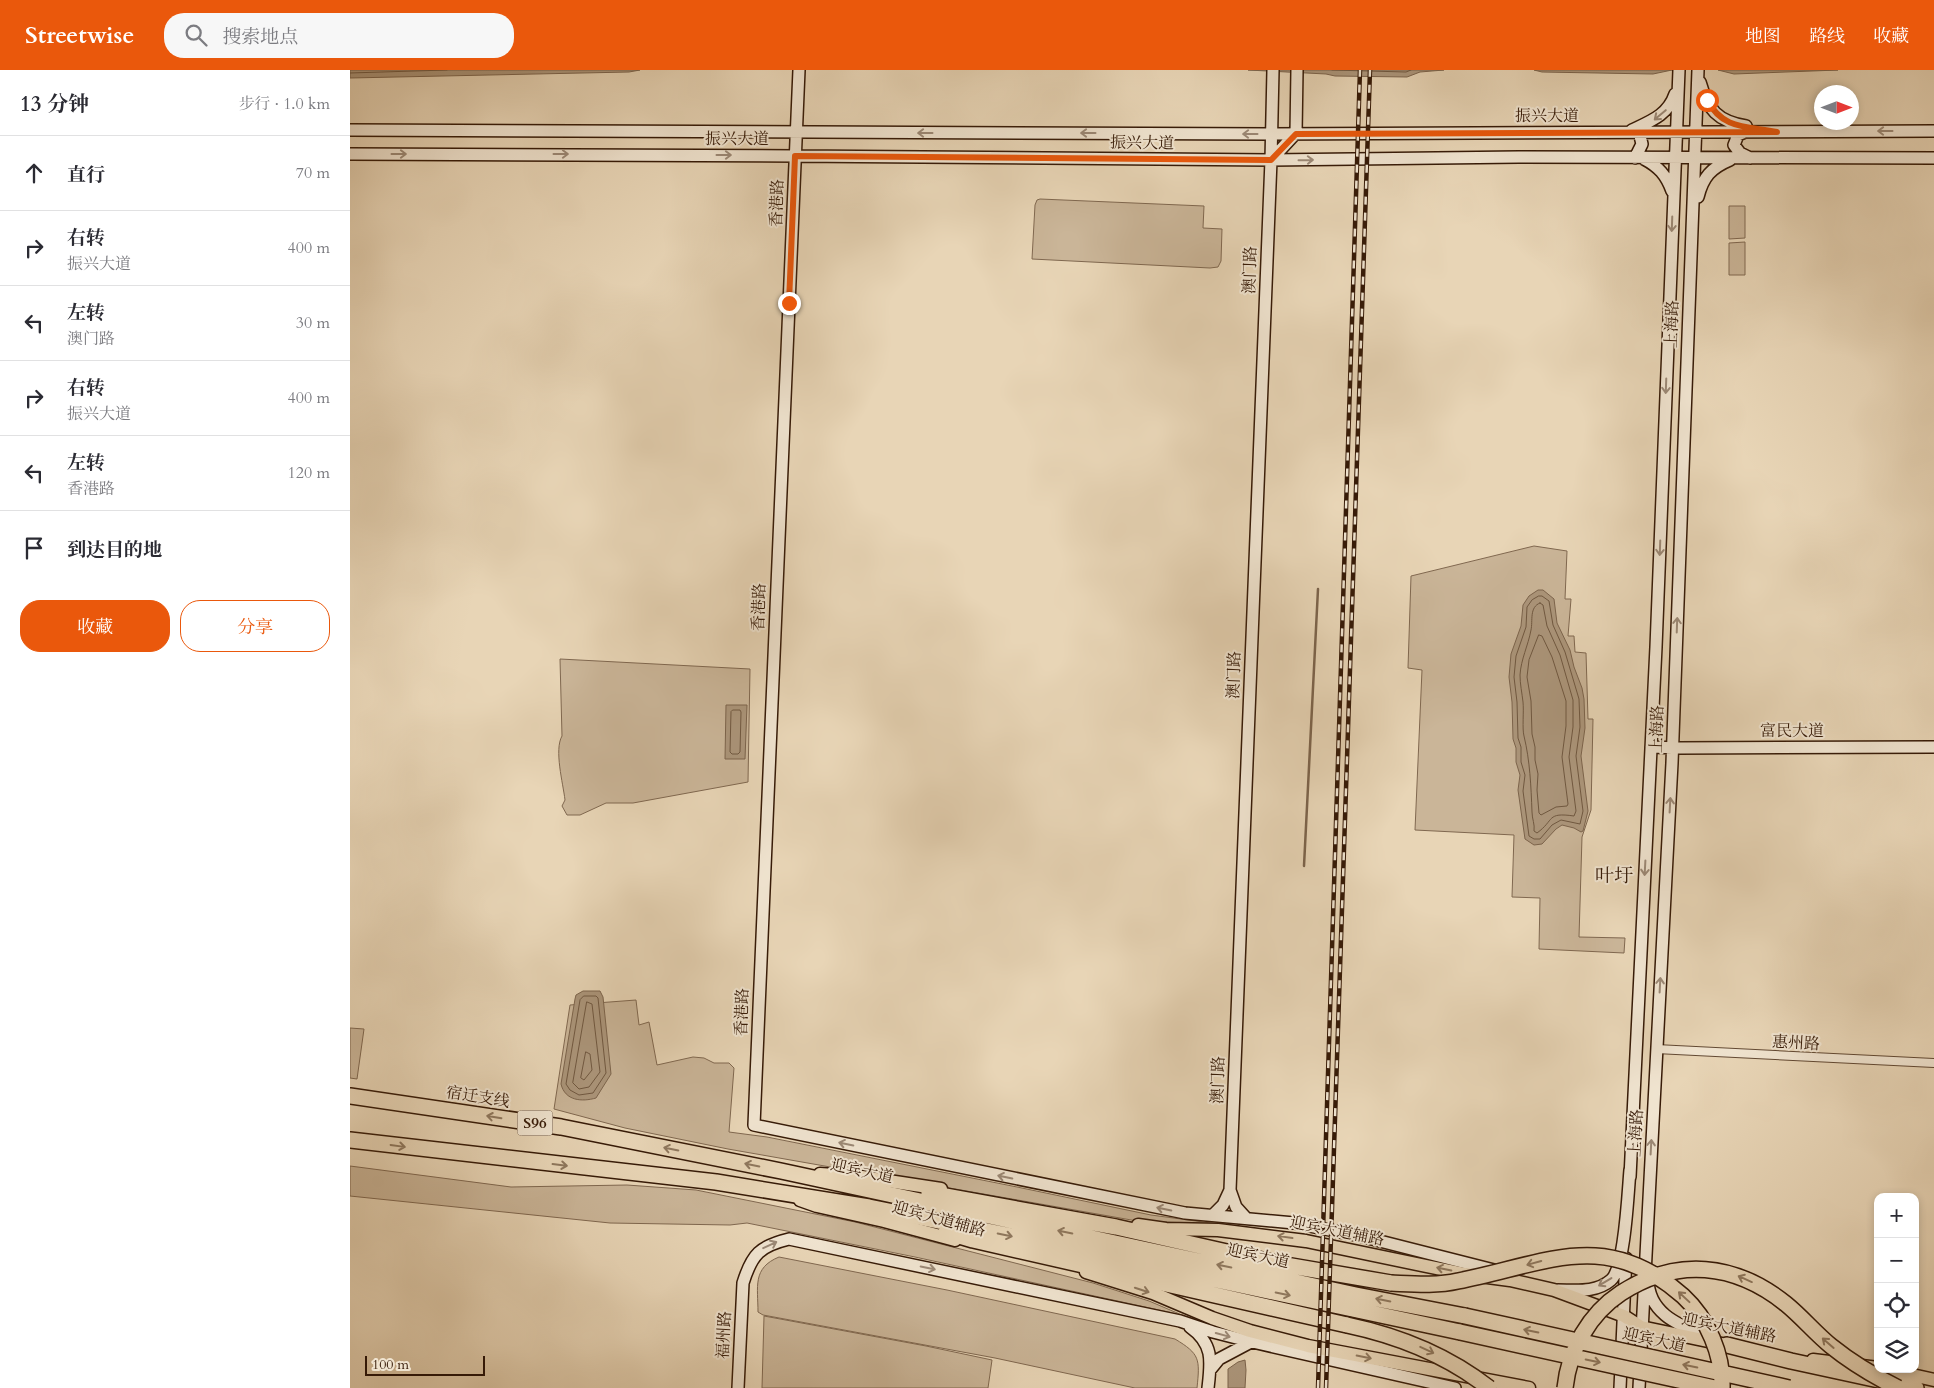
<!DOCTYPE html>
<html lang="zh">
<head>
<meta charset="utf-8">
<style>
  :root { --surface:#fff; --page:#f7f7f7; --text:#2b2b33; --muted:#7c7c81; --line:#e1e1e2; --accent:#ea580c }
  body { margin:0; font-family:Cardo,"Noto Serif SC",serif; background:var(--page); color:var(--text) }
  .controls { position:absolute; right:15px; bottom:15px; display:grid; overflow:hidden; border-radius:10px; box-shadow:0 2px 8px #0003 }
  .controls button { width:45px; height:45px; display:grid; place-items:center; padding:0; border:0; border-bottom:1px solid var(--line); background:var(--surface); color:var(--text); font:25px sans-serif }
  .compass { position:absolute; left:1464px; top:15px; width:45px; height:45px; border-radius:50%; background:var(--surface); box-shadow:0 2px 8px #0003; rotate:90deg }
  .scale { position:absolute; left:15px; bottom:12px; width:120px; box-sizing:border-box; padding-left:5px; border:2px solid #361a07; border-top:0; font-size:14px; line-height:18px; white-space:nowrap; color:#361a07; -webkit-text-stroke:4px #f0e4d0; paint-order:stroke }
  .stop { position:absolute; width:15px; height:15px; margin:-11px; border:4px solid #ea580c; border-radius:50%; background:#fff }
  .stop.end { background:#ea580c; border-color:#fff; box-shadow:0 1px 5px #0008 }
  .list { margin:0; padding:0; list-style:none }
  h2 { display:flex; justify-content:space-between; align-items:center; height:65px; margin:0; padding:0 20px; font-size:21px }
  h2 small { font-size:16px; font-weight:400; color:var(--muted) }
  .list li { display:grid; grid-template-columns:32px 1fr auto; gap:15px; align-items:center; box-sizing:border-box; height:75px; padding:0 20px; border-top:1px solid var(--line) }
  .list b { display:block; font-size:19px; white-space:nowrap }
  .list p { margin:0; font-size:16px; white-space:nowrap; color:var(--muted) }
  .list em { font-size:16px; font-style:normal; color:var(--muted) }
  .actions { display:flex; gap:10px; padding:15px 20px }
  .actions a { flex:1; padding:11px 0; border:1px solid var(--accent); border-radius:20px; text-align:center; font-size:18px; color:var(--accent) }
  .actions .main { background:var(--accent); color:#fff }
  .icon { flex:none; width:28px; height:28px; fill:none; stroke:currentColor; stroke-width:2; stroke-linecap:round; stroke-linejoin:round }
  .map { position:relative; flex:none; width:1584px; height:1318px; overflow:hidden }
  header { display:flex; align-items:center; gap:30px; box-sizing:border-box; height:70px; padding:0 25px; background:var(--accent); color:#fff }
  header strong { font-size:24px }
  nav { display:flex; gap:28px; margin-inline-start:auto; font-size:18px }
  .search { width:350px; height:45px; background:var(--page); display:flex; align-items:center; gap:12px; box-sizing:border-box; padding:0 18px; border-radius:20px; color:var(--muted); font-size:19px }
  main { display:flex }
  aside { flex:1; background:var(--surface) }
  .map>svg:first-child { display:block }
  .green { fill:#cab598; stroke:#806850 }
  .water { fill:#ab957a; stroke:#7c644c }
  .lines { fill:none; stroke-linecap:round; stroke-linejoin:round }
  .shore { stroke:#705840; stroke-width:1 }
  .stream { stroke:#7c644c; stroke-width:2.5 }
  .street-casing { stroke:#624933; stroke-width:10 }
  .secondary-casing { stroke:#361a07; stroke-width:14 }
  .primary-casing { stroke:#361a07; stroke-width:15 }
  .highway-casing { stroke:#361a07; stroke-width:18 }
  .street { stroke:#f0e4d0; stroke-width:8 }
  .secondary { stroke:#f0e4d0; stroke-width:11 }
  .primary { stroke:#e8d5b6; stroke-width:12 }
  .highway { stroke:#e8d5b6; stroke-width:15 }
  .rail-casing { stroke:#361a07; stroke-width:4.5 }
  .rail { stroke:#f0e4d0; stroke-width:2.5; stroke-dasharray:8; stroke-linecap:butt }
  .highway-bridge-casing { stroke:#361a07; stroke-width:18; stroke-linecap:butt }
  .highway-bridge { stroke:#e8d5b6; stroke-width:15 }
  .oneway { stroke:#9c8976 }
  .oneway2 { stroke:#8f785e }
  .route { stroke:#ea580c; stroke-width:6 }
  .labels { text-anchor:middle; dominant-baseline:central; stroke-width:4; stroke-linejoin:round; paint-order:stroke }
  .shield { fill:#f0e4d0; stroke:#6e5743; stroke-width:1 }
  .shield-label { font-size:15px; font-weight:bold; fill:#361a07 }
  .street-label { font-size:16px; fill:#361a07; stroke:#f0e4d0 }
  .quarter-label { font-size:19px; fill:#361a07; stroke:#f0e4d0 }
</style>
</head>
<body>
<header>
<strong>Streetwise</strong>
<div class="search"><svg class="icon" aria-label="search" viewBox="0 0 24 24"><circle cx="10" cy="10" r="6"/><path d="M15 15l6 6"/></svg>搜索地点</div>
<nav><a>地图</a><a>路线</a><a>收藏</a></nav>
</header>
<main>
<aside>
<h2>13 分钟<small>步行 · 1.0 km</small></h2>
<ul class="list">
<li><svg class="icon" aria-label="ahead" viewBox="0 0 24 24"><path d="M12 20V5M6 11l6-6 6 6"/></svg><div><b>直行</b></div><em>70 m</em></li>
<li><svg class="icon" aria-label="right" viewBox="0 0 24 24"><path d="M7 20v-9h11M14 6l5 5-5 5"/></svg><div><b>右转</b><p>振兴大道</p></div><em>400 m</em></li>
<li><svg class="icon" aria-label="left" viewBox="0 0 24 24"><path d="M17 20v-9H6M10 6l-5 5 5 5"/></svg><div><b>左转</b><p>澳门路</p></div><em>30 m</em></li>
<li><svg class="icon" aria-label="right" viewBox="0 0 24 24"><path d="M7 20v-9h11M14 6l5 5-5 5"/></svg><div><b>右转</b><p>振兴大道</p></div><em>400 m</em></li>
<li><svg class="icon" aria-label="left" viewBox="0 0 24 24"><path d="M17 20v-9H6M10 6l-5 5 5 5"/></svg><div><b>左转</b><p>香港路</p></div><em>120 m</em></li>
<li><svg class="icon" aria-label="arrive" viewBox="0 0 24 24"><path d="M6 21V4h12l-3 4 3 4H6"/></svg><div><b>到达目的地</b></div></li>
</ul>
<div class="actions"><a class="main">收藏</a><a>分享</a></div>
</aside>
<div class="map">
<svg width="1584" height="1318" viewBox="0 0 1584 1318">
  <rect width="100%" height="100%" fill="#e8d5b6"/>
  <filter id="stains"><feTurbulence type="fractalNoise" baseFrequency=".004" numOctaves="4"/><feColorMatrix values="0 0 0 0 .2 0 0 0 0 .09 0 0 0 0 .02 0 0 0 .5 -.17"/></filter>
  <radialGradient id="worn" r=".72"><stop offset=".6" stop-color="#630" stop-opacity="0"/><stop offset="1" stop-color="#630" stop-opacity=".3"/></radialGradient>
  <!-- green -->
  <path class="green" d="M 690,129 L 854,136 L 853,158 L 872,159 L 871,191 L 868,197 L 860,198 L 682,189 L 685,135 L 687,130 Z
    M 1379,136 L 1395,136 L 1395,168 L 1379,169 Z
    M 1395,172 L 1395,205 L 1379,205 L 1379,173 Z
    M 1184,476 L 1217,481 L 1215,529 L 1221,529 L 1218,566 L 1224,566 L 1225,582 L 1236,583 L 1238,649 L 1243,649 L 1241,740 L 1232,767 L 1229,867 L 1275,868 L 1274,883 L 1189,879 L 1190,828 L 1162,827 L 1164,765 L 1065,760 L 1072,600 L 1058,598 L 1061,506 Z
    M 210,589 L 400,599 L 398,712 L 283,733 L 256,733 L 230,745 L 217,745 L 212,736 L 215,730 C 213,713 204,680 212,666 Z
    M 286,930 L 289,955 L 299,952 L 307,995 L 343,987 L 354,988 L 364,993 L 379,993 L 384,998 L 379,1062 L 417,1067 L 667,1117 L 801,1145 L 868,1154 L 787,1151 L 378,1079 L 275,1058 L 204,1039 L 220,935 Z
    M 0,958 L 14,959 L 7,1009 L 0,1008 Z
    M 0,1096 L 161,1117 L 277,1115 L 346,1120 L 505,1152 L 743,1213 L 799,1231 L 832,1245 L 565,1187 L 397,1153 L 380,1155 L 260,1153 L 0,1126 Z
    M 429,1187 L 597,1220 L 825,1269 C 850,1284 850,1289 847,1318 L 785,1318 L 645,1288 L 413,1245 L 408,1242 C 408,1217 402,1198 429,1187 Z
    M 414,1246 L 576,1276 L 642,1290 L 638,1318 L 412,1318 Z"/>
  <!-- water -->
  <path class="water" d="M 0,0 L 290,0 L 279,2 L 0,8 Z
    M 898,0 L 1094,0 L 1070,2 L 1057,7 L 985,6 L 976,4 Z
    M 1184,0 L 1322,0 L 1303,4 L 1192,2 Z
    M 1368,0 L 1488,0 L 1384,4 Z
    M 1188,520 L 1193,520 L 1204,529 L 1207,553 L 1220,580 L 1224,597 L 1232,618 L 1234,629 L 1235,658 L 1231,686 L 1238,741 L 1233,761 L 1231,762 L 1224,758 L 1212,755 L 1206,759 L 1192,774 L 1184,775 L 1175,769 L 1168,720 L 1170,705 L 1166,692 L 1166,678 L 1163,669 L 1162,632 L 1159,607 L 1161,584 L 1171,556 L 1173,535 L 1179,526 Z
    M 376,635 L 397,635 L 395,689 L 375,689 Z
    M 233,921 L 250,921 L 253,927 L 261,1004 L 246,1028 C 232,1032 215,1031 211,1014 L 225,929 L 226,925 Z
    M 895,1290 L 896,1300 L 895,1318 L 878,1318 L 878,1299 L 888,1292 Z"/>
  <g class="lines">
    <!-- shore -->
    <path class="shore" d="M 982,0 L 1056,2 L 1061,0
      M 0,3 L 97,0
      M 1189,526 L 1192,526 L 1199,531 L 1203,555 L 1215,582 L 1229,629 L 1230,657 L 1226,686 L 1233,741 L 1230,754 L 1211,750 L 1202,755 L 1190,769 L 1184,769 L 1179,766 L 1173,721 L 1175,705 L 1171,692 L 1171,677 L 1168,668 L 1167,632 L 1164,607 L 1166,586 L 1176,557 L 1177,537 L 1182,530 Z
      M 1190,533 L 1193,535 L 1197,556 L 1210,585 L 1223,630 L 1223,657 L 1219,687 L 1226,741 L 1224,746 C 1196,742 1205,750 1187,763 L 1184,761 C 1185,754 1182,749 1182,742 C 1181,716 1180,691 1174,666 C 1172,659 1174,641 1173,632 C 1172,623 1170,614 1170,605 C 1171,589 1178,576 1181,560 C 1183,551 1179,537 1190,533 Z
      M 1189,565 L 1192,566 L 1202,587 L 1216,631 L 1216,656 L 1212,687 L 1218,734 L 1217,736 L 1206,737 L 1191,745 L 1189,743 L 1187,720 L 1188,704 L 1185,690 L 1185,677 L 1182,664 L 1181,631 L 1177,607 L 1179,590 Z
      M 383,640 L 390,640 L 391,642 L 390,682 L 388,684 L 382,684 L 380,682 L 381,642 Z
      M 234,926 L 246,926 L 248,928 L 256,1003 L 243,1023 L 229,1025 L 220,1020 L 216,1014 L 230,930 Z
      M 237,932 L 242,934 L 250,1002 L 239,1017 L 229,1019 L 223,1013 Z
      M 236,982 L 240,984 L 242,1000 L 234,1010 L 231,1008 Z"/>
    <!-- stream -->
    <path class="stream" d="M 954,796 L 968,519"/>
    <defs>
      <path id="street" d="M 1306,979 L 1584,993"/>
      <path id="secondary" d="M 449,0 L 404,1055 L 835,1143 L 944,1153 L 1010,1166 L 1148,1201
        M 1350,12 C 1358,40 1367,51 1396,56
        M 0,60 L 921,64 L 1584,61
        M 1282,60 C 1301,51 1318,45 1325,24
        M 1395,62 L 1388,65 L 1384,75 L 1390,83 L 1400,88
        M 0,84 L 445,86 L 921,90 L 1169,87 L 1584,88
        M 1285,88 L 1292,74 L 1289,62
        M 1294,89 C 1309,97 1316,105 1322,121
        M 921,90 L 946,63 L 947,0
        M 1348,127 C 1353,107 1361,98 1380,90
        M 1301,677 L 1329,678 L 1584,677
        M 1280,1107 L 1306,577 L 1329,0
        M 863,1145 L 873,1135 L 880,1120
        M 896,1148 L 886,1137 L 880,1120 L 921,90 L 923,0
        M 1298,1209 C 1298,1245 1332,1256 1359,1268
        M 1208,1220 C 1226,1220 1246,1223 1261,1210 C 1275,1198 1278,1122 1280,1100
        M 840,1257 C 864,1274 861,1292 858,1318
        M 860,1300 L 869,1289 L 901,1272
        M 388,1318 L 393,1213 C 402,1184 410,1176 439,1169 L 830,1251 L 863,1262 L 898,1271 L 1105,1318
        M 1270,1318 L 1276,1188
        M 1289,1318 L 1322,693 L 1348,0"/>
      <path id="primary" d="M 470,1104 L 512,1107 L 591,1119
        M 450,1130 L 467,1136 L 534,1151 L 605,1170
        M 788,1155 L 816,1159 L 868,1160 L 956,1171 L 1115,1204 L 1160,1210 L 1204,1220 L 1274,1246 L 1291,1257 L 1372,1274
        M 736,1202 L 803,1223 L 862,1248 L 900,1261 L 958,1276 L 1179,1318
        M 1463,1290 L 1528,1298
        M 1535,1299 L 1584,1310"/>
      <path id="highway" d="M 0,1026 L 211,1057 L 431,1101 L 1006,1225 L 1115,1246
        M 0,1070 L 366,1112 L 519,1137 L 657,1165 L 1110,1262
        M 579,1123 L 766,1157 L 930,1194 L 1041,1213
        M 596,1162 L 623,1170 L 997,1255
        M 1377,1275 L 1441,1291 L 1566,1318"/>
    </defs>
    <!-- street casing -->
    <use href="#street" class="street-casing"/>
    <!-- secondary casing -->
    <use href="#secondary" class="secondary-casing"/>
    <!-- primary casing -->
    <use href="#primary" class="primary-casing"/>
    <!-- highway casing -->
    <use href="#highway" class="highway-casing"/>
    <!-- street -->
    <use href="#street" class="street"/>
    <!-- secondary -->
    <use href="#secondary" class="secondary"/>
    <!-- primary -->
    <use href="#primary" class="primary"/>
    <!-- highway -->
    <use href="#highway" class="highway"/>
    <defs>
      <path id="rail" d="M 968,1318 L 1010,0
        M 976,1318 L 1020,0"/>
    </defs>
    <!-- rail casing -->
    <use href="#rail" class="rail-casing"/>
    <!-- rail -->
    <use href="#rail" class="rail"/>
    <defs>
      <path id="highway-bridge" d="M 1041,1213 C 1064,1214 1086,1216 1108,1211 C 1196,1194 1255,1157 1333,1226 C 1358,1249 1373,1285 1372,1318
        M 1115,1246 L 1439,1318
        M 997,1255 C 1049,1266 1097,1285 1139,1318
        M 1110,1262 L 1365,1318
        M 1215,1318 C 1219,1280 1239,1244 1271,1223 C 1327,1187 1385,1193 1436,1234 C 1452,1247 1465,1263 1481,1276 C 1502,1293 1524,1306 1548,1318"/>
    </defs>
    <!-- highway-bridge casing -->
    <use href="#highway-bridge" class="highway-bridge-casing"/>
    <!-- highway-bridge -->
    <use href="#highway-bridge" class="highway-bridge"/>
  </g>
  <!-- one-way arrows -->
  <defs><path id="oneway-shaft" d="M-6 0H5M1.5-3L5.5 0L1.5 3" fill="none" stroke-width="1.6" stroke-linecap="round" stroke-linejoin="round" transform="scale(1.25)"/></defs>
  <g class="oneway">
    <use href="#oneway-shaft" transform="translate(1310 45) rotate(140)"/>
    <use href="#oneway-shaft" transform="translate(1535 61) rotate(180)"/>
    <use href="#oneway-shaft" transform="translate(575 63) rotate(-180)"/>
    <use href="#oneway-shaft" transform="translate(738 63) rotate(-180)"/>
    <use href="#oneway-shaft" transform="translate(900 64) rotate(-180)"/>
    <use href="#oneway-shaft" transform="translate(49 84)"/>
    <use href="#oneway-shaft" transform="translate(211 84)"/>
    <use href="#oneway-shaft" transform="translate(374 85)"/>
    <use href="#oneway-shaft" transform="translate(956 90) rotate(-1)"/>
    <use href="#oneway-shaft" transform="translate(1322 154) rotate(92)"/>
    <use href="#oneway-shaft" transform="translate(1316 316) rotate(92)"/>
    <use href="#oneway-shaft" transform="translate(1310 478) rotate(92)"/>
    <use href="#oneway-shaft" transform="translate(1327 555) rotate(-88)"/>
    <use href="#oneway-shaft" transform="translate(1320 735) rotate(-87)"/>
    <use href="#oneway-shaft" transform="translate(1295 798) rotate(93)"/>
    <use href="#oneway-shaft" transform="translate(1310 915) rotate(-87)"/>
    <use href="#oneway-shaft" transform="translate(496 1074) rotate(-168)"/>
    <use href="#oneway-shaft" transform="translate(1301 1077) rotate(-87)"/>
    <use href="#oneway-shaft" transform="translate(655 1107) rotate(-168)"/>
    <use href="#oneway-shaft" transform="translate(814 1139) rotate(-168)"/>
    <use href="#oneway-shaft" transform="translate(420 1175) rotate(-25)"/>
    <use href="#oneway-shaft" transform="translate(578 1198) rotate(12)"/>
    <use href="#oneway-shaft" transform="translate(1255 1212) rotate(149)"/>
    <use href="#oneway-shaft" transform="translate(873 1265) rotate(15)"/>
  </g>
  <g class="oneway2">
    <use href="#oneway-shaft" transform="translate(144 1047) rotate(-171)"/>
    <use href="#oneway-shaft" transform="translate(48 1076) rotate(8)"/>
    <use href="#oneway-shaft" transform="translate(321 1079) rotate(-169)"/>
    <use href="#oneway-shaft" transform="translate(210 1095) rotate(7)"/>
    <use href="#oneway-shaft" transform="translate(402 1095) rotate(-168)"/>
    <use href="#oneway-shaft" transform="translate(715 1162) rotate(-168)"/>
    <use href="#oneway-shaft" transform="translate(655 1165) rotate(12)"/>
    <use href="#oneway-shaft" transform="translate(935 1167) rotate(-172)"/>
    <use href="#oneway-shaft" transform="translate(1184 1193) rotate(165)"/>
    <use href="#oneway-shaft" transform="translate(874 1196) rotate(-168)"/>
    <use href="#oneway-shaft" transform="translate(1094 1199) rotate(-168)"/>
    <use href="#oneway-shaft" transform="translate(1395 1209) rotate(-156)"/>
    <use href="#oneway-shaft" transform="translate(792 1220) rotate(18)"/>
    <use href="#oneway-shaft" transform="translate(933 1224) rotate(12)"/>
    <use href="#oneway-shaft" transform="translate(1334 1227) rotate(-137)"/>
    <use href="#oneway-shaft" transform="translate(1033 1230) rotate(-169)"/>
    <use href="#oneway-shaft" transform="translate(1181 1261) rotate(-168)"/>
    <use href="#oneway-shaft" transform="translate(1478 1273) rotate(-139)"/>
    <use href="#oneway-shaft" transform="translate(1077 1280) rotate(25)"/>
    <use href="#oneway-shaft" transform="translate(1014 1287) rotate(11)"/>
    <use href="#oneway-shaft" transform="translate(1243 1291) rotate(12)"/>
    <use href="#oneway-shaft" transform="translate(1340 1296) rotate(-168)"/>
  </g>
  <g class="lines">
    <!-- route -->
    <path class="route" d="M 439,233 L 445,86 L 921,90 L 946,64 L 1427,62 C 1397,56 1373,60 1357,30"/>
  </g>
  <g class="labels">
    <!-- shield labels -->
    <rect class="shield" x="167.5" y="1040.5" width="35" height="25" rx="4"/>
    <g class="shield-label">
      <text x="185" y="1053">S96</text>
    </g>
    <!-- street labels -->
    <g class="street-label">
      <text x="1197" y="46">振兴大道</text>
      <text x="387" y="69">振兴大道</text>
      <text transform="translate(792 73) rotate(1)">振兴大道</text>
      <text transform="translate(427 133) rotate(-88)">香港路</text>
      <text transform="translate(900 200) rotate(-88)">澳门路</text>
      <text transform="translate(1322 254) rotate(-88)">上海路</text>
      <text transform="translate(409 537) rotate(-88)">香港路</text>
      <text transform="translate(884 605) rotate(-88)">澳门路</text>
      <text transform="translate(1307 659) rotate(-88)">上海路</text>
      <text x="1442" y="661">富民大道</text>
      <text transform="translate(392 942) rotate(-88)">香港路</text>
      <text transform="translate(1446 973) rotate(3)">惠州路</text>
      <text transform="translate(868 1010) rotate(-88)">澳门路</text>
      <text transform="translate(128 1027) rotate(9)">宿迁支线</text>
      <text transform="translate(1286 1063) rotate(-87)">上海路</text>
      <text transform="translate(512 1101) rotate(12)">迎宾大道</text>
      <text transform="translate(589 1149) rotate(15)">迎宾大道辅路</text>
      <text transform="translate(987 1161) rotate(11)">迎宾大道辅路</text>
      <text transform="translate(908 1186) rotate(12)">迎宾大道</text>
      <text transform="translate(1379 1258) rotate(11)">迎宾大道辅路</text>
      <text transform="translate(374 1265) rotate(-87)">福州路</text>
      <text transform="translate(1304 1270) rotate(12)">迎宾大道</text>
    </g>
    <!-- quarter labels -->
    <g class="quarter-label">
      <text x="1264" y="806">叶圩</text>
    </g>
  </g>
  <rect width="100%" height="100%" filter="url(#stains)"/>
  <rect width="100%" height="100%" fill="url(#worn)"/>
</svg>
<div class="controls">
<button>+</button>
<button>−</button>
<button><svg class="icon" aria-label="locate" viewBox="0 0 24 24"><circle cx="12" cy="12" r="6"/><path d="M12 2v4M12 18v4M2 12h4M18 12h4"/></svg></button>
<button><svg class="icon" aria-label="layers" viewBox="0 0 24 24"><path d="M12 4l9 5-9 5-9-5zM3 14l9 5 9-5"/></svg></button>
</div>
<svg class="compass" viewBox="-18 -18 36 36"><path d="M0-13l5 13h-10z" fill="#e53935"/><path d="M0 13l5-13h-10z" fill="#7c7c81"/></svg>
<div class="scale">100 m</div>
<div class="stop" style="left:1357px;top:30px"></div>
<div class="stop end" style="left:439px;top:233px"></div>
</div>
</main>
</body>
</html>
